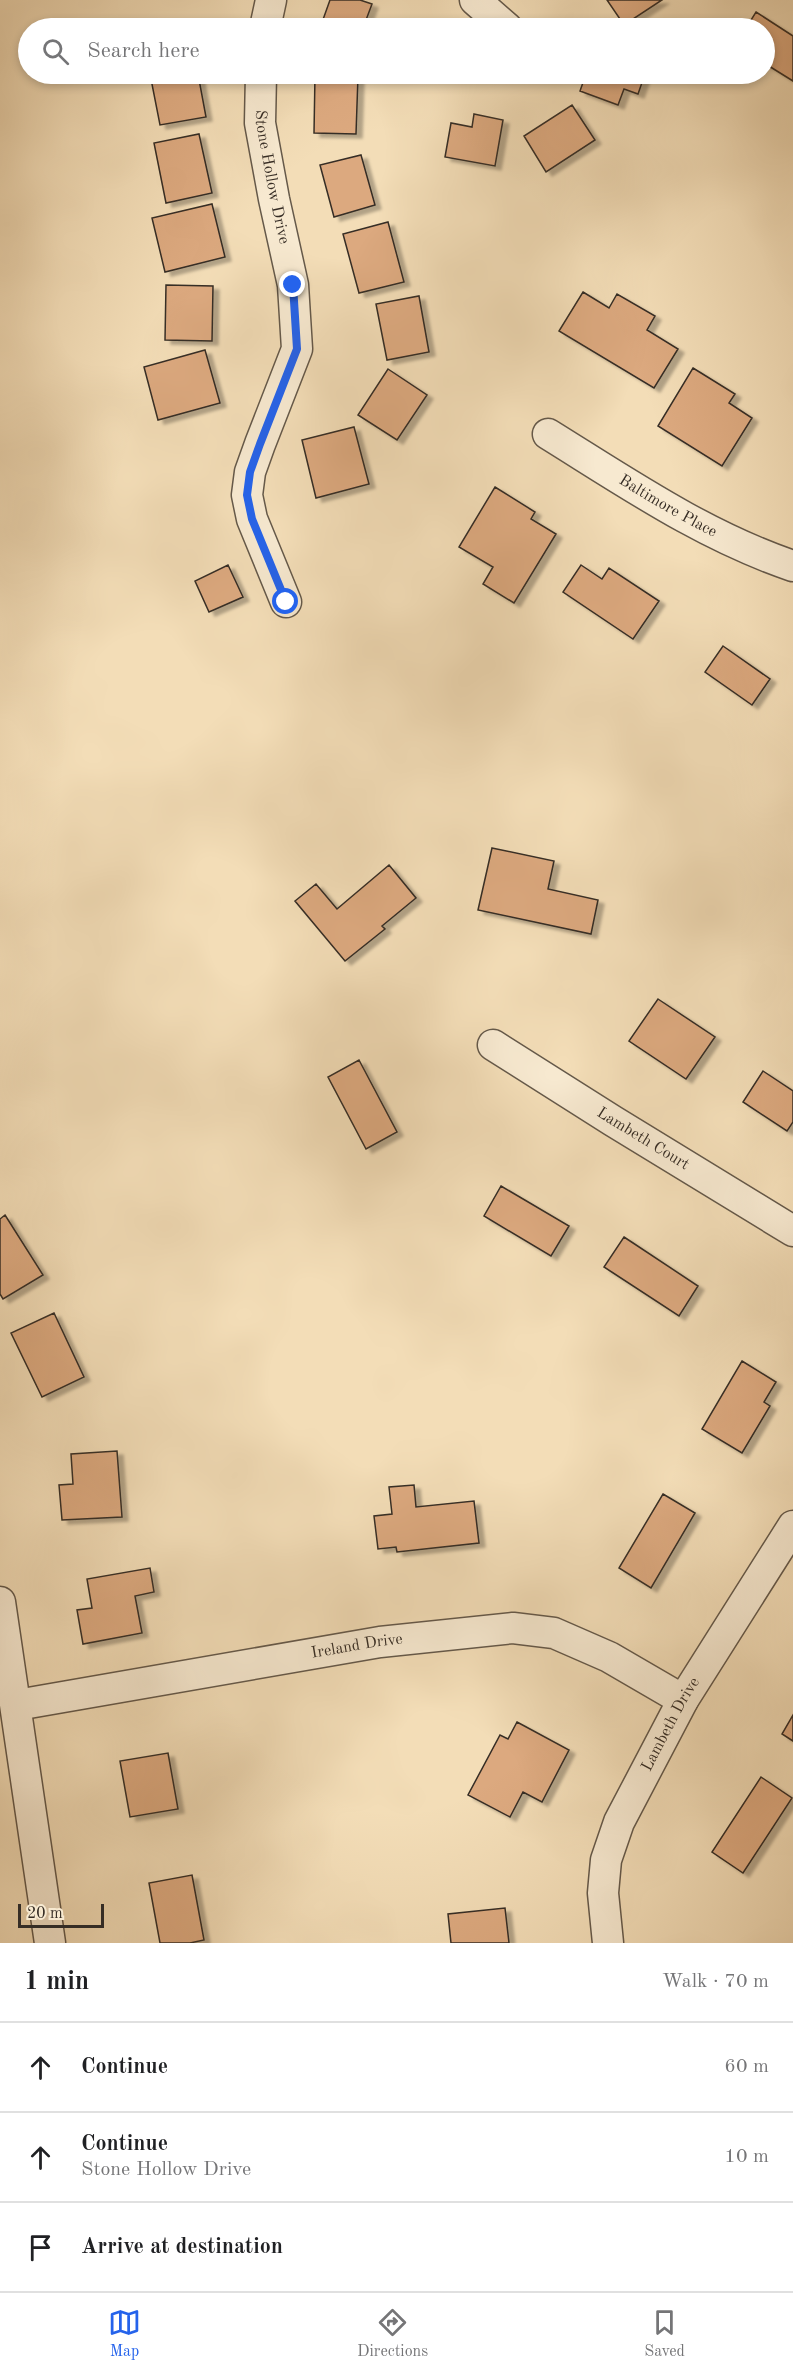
<!DOCTYPE html>
<html lang="en">
<head>
<meta charset="utf-8">
<style>
  :root { --surface:#fff; --page:#f6f6f6; --text:#202124; --muted:#757577; --line:#e0e0e0; --accent:#2563eb }
  body { margin:0; font-family:"Old Standard TT",serif; background:var(--page); color:var(--text) }
  .scale { position:absolute; left:18px; bottom:15px; width:86px; box-sizing:border-box; padding-left:6px; border:3px solid #362d25; border-top:0; font-size:16px; line-height:21px; white-space:nowrap; color:#362d25; -webkit-text-stroke:4px #f7e9d0; paint-order:stroke }
  .stop { position:absolute; width:18px; height:18px; margin:-14px; border:4px solid #2563eb; border-radius:50%; background:#fff }
  .stop.end { background:#2563eb; border-color:#fff; box-shadow:0 2px 6px #0008 }
  .list { margin:0; padding:0; list-style:none }
  h2 { display:flex; justify-content:space-between; align-items:center; height:78px; margin:0; padding:0 24px; font-size:26px }
  h2 small { font-size:20px; font-weight:400; color:var(--muted) }
  .list li { display:grid; grid-template-columns:39px 1fr auto; gap:18px; align-items:center; box-sizing:border-box; height:90px; padding:0 24px; border-top:2px solid var(--line) }
  .list b { display:block; font-size:22px; white-space:nowrap }
  .list p { margin:0; font-size:20px; white-space:nowrap; color:var(--muted) }
  .list em { font-size:20px; font-style:normal; color:var(--muted) }
  .icon { flex:none; width:33px; height:33px; fill:none; stroke:currentColor; stroke-width:2; stroke-linecap:round; stroke-linejoin:round }
  .map { position:relative; flex:none; width:793px; height:1943px; overflow:hidden }
  .search { position:absolute; background:var(--surface); box-shadow:0 3px 9px #0003; left:18px; right:18px; top:18px; height:66px; display:flex; align-items:center; gap:15px; box-sizing:border-box; padding:0 21px; border-radius:33px; color:var(--muted); font-size:22px }
  .sheet { height:348px; background:var(--surface) }
  nav { display:flex; justify-content:space-around; align-items:center; box-sizing:border-box; height:84px; border-top:2px solid var(--line); background:var(--surface); font-size:16px; color:var(--muted) }
  nav a { display:grid; justify-items:center; gap:3px }
  nav .on { color:var(--accent) }
  .map>svg:first-child { display:block }
  .building { fill:#dca97f; stroke:#362d25; stroke-width:1.5; filter:url(#shadow) }
  .lines { fill:none; stroke-linecap:round; stroke-linejoin:round }
  .minor-casing { stroke:#65594a; stroke-width:33 }
  .minor { stroke:#f7e9d0; stroke-width:30 }
  .route { stroke:#2563eb; stroke-width:8 }
  .labels { text-anchor:middle; dominant-baseline:central; stroke-width:6; stroke-linejoin:round; paint-order:stroke }
  .street-label { font-size:16px; fill:#362d25; stroke:#f7e9d0 }
</style>
</head>
<body>
<div class="map">
<svg width="793" height="1943" viewBox="0 0 793 1943">
  <defs>
    <filter id="shadow"><feDropShadow dx="6" dy="4" stdDeviation="1.5" flood-color="#0004"/></filter>
  </defs>
  <rect width="100%" height="100%" fill="#f3ddb7"/>
  <filter id="stains"><feTurbulence type="fractalNoise" baseFrequency=".00333" numOctaves="4"/><feColorMatrix values="0 0 0 0 .2 0 0 0 0 .09 0 0 0 0 .02 0 0 0 .5 -.17"/></filter>
  <radialGradient id="worn" r=".72"><stop offset=".6" stop-color="#630" stop-opacity="0"/><stop offset="1" stop-color="#630" stop-opacity=".3"/></radialGradient>
  <!-- building -->
  <path class="building" d="M 330,0 L 360,0 L 372,4 L 363,28 L 320,28 Z
    M 607,0 L 662,0 L 624,25 Z
    M 756,12 L 793,36 L 793,81 L 764,63 L 764,28 L 746,28 Z
    M 150,74 L 198,74 L 206,117 L 160,125 Z
    M 586,74 L 645,74 L 638,94 L 624,89 L 618,105 L 580,91 Z
    M 315,75 L 358,76 L 356,134 L 314,133 Z
    M 572,105 L 595,140 L 546,172 L 524,136 Z
    M 474,114 L 503,120 L 495,166 L 445,157 L 451,123 L 472,127 Z
    M 199,134 L 212,193 L 166,203 L 154,143 Z
    M 361,155 L 375,205 L 334,217 L 320,165 Z
    M 212,204 L 225,257 L 165,272 L 152,218 Z
    M 388,222 L 404,282 L 359,293 L 343,234 Z
    M 166,285 L 213,286 L 212,341 L 165,340 Z
    M 583,292 L 609,308 L 617,294 L 655,316 L 647,330 L 678,349 L 654,388 L 559,331 Z
    M 419,296 L 429,352 L 387,360 L 376,304 Z
    M 205,350 L 220,403 L 158,420 L 144,367 Z
    M 693,368 L 735,394 L 729,403 L 752,418 L 722,466 L 658,426 Z
    M 388,369 L 427,395 L 397,440 L 358,415 Z
    M 354,427 L 369,484 L 316,498 L 302,440 Z
    M 495,487 L 535,512 L 531,519 L 556,534 L 514,603 L 483,584 L 493,567 L 459,547 Z
    M 228,565 L 243,597 L 209,612 L 195,581 Z
    M 581,565 L 602,579 L 609,568 L 659,601 L 633,639 L 563,592 Z
    M 723,646 L 770,679 L 752,705 L 705,672 Z
    M 492,848 L 554,861 L 548,889 L 598,900 L 591,934 L 478,910 Z
    M 389,865 L 416,898 L 382,926 L 385,929 L 345,961 L 295,901 L 316,884 L 337,909 Z
    M 658,999 L 715,1037 L 686,1079 L 629,1041 Z
    M 359,1060 L 397,1132 L 366,1149 L 328,1077 Z
    M 763,1071 L 793,1091 L 793,1122 L 787,1131 L 743,1102 Z
    M 501,1186 L 569,1226 L 551,1256 L 484,1216 Z
    M 5,1215 L 43,1275 L 3,1299 L 0,1294 L 0,1219 Z
    M 624,1237 L 698,1286 L 679,1316 L 604,1267 Z
    M 54,1313 L 84,1377 L 42,1397 L 11,1333 Z
    M 742,1361 L 776,1382 L 764,1402 L 770,1406 L 742,1453 L 702,1429 Z
    M 117,1451 L 122,1517 L 62,1520 L 59,1485 L 73,1484 L 71,1454 Z
    M 414,1485 L 416,1507 L 474,1501 L 479,1543 L 397,1552 L 396,1547 L 378,1549 L 374,1516 L 392,1514 L 389,1487 Z
    M 663,1494 L 695,1513 L 651,1588 L 619,1568 Z
    M 150,1568 L 154,1592 L 135,1596 L 142,1633 L 83,1644 L 77,1610 L 92,1608 L 87,1579 Z
    M 793,1715 L 793,1741 L 782,1734 Z
    M 517,1722 L 569,1750 L 542,1802 L 523,1792 L 510,1817 L 468,1795 L 500,1735 L 508,1739 Z
    M 168,1753 L 178,1809 L 130,1817 L 120,1761 Z
    M 761,1777 L 792,1798 L 743,1873 L 712,1852 Z
    M 192,1875 L 204,1940 L 190,1943 L 160,1943 L 149,1883 Z
    M 505,1908 L 509,1943 L 451,1943 L 448,1914 Z"/>
  <g class="lines">
    <defs>
      <g id="minor">
        <path d="M 475,0 L 507,28"/>
        <path d="M 265,28 L 271,0"/>
        <path id="s1" d="M 261,74 L 260,123 L 274,199 L 293,285 L 297,349 L 260,444 L 250,472 L 247,495 L 252,519 L 286,602"/>
        <path id="s2" d="M 548,434 C 627,483 704,536 793,566"/>
        <path id="s3" d="M 493,1045 L 613,1121 L 793,1231"/>
        <path d="M 0,1602 L 50,1943"/>
        <path id="s4" d="M 17,1705 L 380,1642 L 513,1628 L 554,1633 L 609,1657 L 683,1700"/>
        <path id="s5" d="M 608,1943 L 603,1893 L 606,1860 L 619,1822 L 683,1700 L 793,1526"/>
      </g>
    </defs>
    <!-- minor casing -->
    <use href="#minor" class="minor-casing"/>
    <!-- minor -->
    <use href="#minor" class="minor"/>
  </g>
  <g class="lines">
    <!-- route -->
    <path class="route" d="M 286,602 L 252,519 L 247,495 L 250,472 L 260,444 L 297,349 L 293,285"/>
  </g>
  <g class="labels">
    <!-- street labels -->
    <g class="street-label">
      <text stroke="none"><textPath href="#s1" startOffset="104">Stone Hollow Drive</textPath></text>
      <text stroke="none"><textPath href="#s2" startOffset="140">Baltimore Place</textPath></text>
      <text stroke="none"><textPath href="#s3" startOffset="177">Lambeth Court</textPath></text>
      <text stroke="none"><textPath href="#s4" startOffset="345">Ireland Drive</textPath></text>
      <text stroke="none"><textPath href="#s5" startOffset="234">Lambeth Drive</textPath></text>
    </g>
  </g>
  <rect width="100%" height="100%" filter="url(#stains)"/>
  <rect width="100%" height="100%" fill="url(#worn)"/>
</svg>
<div class="scale">20 m</div>
<div class="stop" style="left:286px;top:602px"></div>
<div class="stop end" style="left:293px;top:285px"></div>
<div class="search"><svg class="icon" aria-label="search" viewBox="0 0 24 24"><circle cx="10" cy="10" r="6"/><path d="M15 15l6 6"/></svg>Search here</div>
</div>
<section class="sheet">
<h2>1 min<small>Walk · 70 m</small></h2>
<ul class="list">
<li><svg class="icon" aria-label="ahead" viewBox="0 0 24 24"><path d="M12 20V5M6 11l6-6 6 6"/></svg><div><b>Continue</b></div><em>60 m</em></li>
<li><svg class="icon" aria-label="ahead" viewBox="0 0 24 24"><path d="M12 20V5M6 11l6-6 6 6"/></svg><div><b>Continue</b><p>Stone Hollow Drive</p></div><em>10 m</em></li>
<li><svg class="icon" aria-label="arrive" viewBox="0 0 24 24"><path d="M6 21V4h12l-3 4 3 4H6"/></svg><div><b>Arrive at destination</b></div></li>
</ul>
</section>
<nav>
<a class="on"><svg class="icon" aria-label="map" viewBox="0 0 24 24"><path d="M3 6l6-2 6 2 6-2v14l-6 2-6-2-6 2zM9 4v14M15 6v14"/></svg>Map</a>
<a><svg class="icon" aria-label="directions" viewBox="0 0 24 24"><path d="M12 3l9 9-9 9-9-9zM9 14v-3h6M13 9l2 2-2 2"/></svg>Directions</a>
<a><svg class="icon" aria-label="saved" viewBox="0 0 24 24"><path d="M7 4h10v16l-5-4-5 4z"/></svg>Saved</a>
</nav>
</body>
</html>
